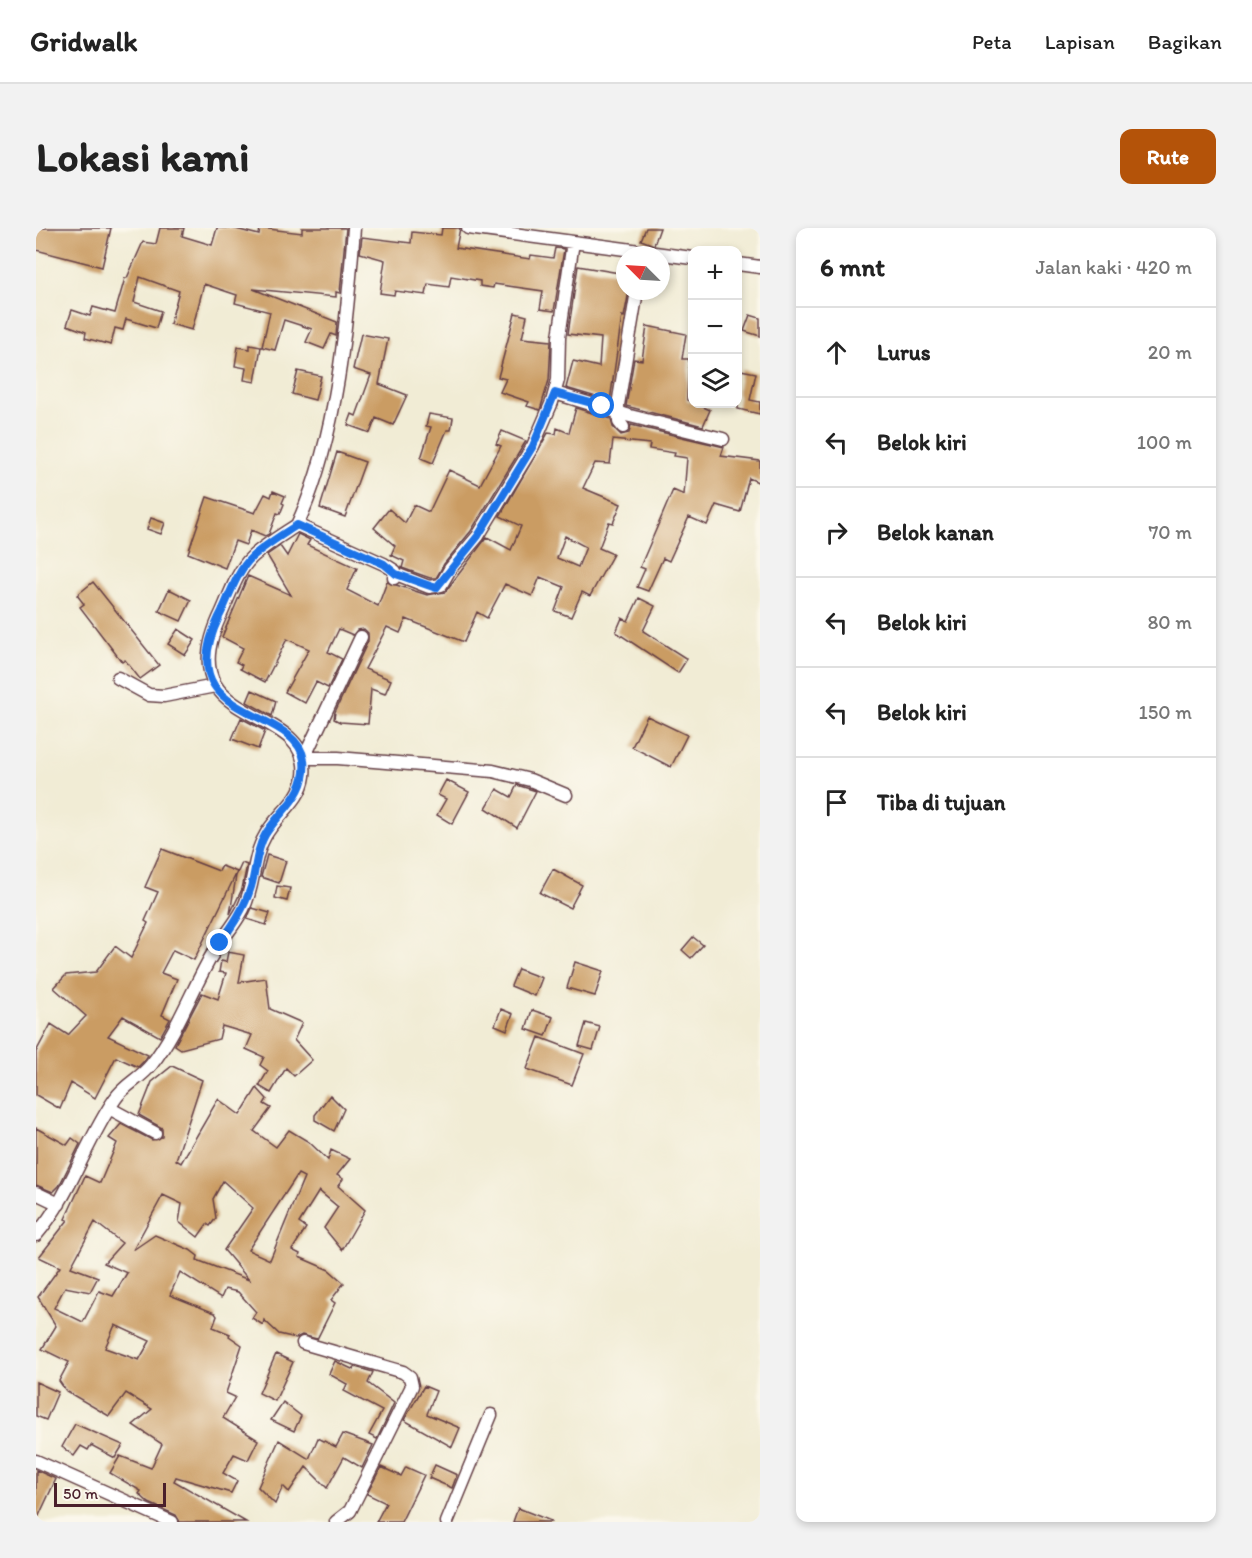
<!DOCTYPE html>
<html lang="id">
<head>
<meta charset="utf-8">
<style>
  :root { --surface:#fff; --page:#f2f2f2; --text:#222; --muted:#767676; --line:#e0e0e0; --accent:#b45309 }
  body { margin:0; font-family:Itim,sans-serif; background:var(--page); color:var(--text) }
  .controls { position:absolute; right:18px; top:18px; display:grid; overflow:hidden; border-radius:12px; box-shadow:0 3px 9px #0003 }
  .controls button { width:54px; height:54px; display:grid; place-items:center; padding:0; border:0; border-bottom:2px solid var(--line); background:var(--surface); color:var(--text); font:30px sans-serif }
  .compass { position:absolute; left:580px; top:18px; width:54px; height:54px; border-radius:50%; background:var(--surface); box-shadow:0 3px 9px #0003; rotate:294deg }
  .scale { position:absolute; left:18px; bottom:15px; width:112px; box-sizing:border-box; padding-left:6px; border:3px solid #4a1f2b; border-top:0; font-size:16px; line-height:21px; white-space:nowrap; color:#4a1f2b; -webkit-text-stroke:4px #fbf7ec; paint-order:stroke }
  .stop { position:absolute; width:18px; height:18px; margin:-14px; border:4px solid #1a73e8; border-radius:50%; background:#fff }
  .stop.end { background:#1a73e8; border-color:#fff; box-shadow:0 2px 6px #0008 }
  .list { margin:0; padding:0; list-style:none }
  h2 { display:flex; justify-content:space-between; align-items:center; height:78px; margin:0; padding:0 24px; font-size:26px }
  h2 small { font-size:20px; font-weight:400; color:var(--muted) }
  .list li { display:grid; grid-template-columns:39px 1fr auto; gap:18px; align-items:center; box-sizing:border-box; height:90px; padding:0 24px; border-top:2px solid var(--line) }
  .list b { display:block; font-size:22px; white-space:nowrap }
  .list em { font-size:20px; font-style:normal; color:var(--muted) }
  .icon { flex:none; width:33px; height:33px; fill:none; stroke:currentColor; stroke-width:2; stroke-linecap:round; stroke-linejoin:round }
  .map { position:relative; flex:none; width:724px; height:1294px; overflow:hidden; border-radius:12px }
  header { display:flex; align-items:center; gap:36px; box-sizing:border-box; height:84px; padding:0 30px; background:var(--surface); border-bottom:2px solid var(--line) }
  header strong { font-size:28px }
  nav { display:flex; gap:33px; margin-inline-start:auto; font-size:21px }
  .intro { display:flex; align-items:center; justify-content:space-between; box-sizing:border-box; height:144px; padding:0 36px }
  h1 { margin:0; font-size:42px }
  .button { padding:15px 27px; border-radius:12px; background:var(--accent); color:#fff; font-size:21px; font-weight:700 }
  main { display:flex; gap:36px; padding:0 36px }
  aside { flex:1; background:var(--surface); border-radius:12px; box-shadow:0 3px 9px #0003 }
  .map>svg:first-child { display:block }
  .building { fill:#ca9c64; fill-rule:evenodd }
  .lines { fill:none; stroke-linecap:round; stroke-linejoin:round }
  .minor-casing { stroke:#633e44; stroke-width:15 }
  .minor { stroke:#fff; stroke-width:12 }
  .route { stroke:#1a73e8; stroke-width:8 }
</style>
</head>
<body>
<header>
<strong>Gridwalk</strong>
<nav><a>Peta</a><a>Lapisan</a><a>Bagikan</a></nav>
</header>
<div class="intro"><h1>Lokasi kami</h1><a class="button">Rute</a></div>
<main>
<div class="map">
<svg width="724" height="1294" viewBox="0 0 724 1294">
  <rect width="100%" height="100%" fill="#fbf7ec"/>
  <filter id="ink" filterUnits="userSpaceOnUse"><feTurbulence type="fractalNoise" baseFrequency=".0167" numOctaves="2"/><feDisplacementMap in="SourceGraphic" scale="12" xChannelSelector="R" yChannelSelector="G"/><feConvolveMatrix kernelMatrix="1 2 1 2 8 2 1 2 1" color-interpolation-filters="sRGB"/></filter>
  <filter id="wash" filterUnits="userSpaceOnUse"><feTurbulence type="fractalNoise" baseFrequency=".008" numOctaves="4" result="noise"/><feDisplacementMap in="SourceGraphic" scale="24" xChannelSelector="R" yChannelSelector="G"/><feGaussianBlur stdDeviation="1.35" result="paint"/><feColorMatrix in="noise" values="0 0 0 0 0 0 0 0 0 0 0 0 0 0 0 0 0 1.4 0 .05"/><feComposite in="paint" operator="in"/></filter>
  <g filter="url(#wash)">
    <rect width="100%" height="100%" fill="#f1ecd5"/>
    <g id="blocks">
      <!-- building -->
      <path class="building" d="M 0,0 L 75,0 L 66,39 L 0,22 Z
        M 124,0 L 148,0 L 146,8 L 176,17 L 181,0 L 196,0 L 223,7 L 224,0 L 266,5 L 266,0 L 310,0 L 304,65 L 300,64 L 300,69 L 217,61 L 301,94 L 300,108 L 295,106 L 288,121 L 270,114 L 276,101 L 248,92 L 239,122 L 226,119 L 234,84 L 199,75 L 201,67 L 168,56 L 156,102 L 134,96 L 143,63 L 104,49 L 98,74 L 125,83 L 120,100 L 90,91 L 87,102 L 79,100 L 75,117 L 49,110 L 50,104 L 31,97 L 36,82 L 54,88 L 57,79 L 79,85 L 89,50 L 91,50 L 107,14 L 120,16 Z
        M 406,0 L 424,0 L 420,20 L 494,31 L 495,27 L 517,30 L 519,20 L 528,21 L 518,83 L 504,81 L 507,63 L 458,56 L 457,60 L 444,58 L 444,53 L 415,48 L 413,59 L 392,56 L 390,67 L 359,63 L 358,67 L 344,65 L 349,32 L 324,25 L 326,9 L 375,15 L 376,4 L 405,7 Z
        M 610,0 L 624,0 L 618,17 L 605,12 Z
        M 542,38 L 589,46 L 589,63 L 593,63 L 588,89 L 586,88 L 574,173 L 530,160 L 537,133 L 563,139 L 565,110 L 532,106 Z
        M 479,85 L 491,88 L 486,110 L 515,113 L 513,152 L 504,182 L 491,178 L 493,174 L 464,164 L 470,151 L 462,149 Z
        M 714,87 L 724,90 L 724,108 L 708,103 Z
        M 611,98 L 650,106 L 646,131 L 653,131 L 651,172 L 674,182 L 667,198 L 590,178 L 598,131 L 606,132 Z
        M 325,106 L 352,111 L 343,156 L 371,167 L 357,197 L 340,190 L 334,205 L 312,197 L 316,186 L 320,188 L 335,147 L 317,141 Z
        M 214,117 L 225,119 L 219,154 L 208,152 L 210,140 L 199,138 L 202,119 L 214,121 Z
        M 705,142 L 720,145 L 714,172 L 724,174 L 724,186 L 702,181 L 702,159 Z
        M 262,143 L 285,148 L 279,172 L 256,166 Z
        M 540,180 L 575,191 L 577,199 L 585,207 L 593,205 L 595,197 L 688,219 L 685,228 L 724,233 L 724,255 L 713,250 L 704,284 L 680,277 L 671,297 L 653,289 L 633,333 L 627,330 L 612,363 L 601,359 L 609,341 L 604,339 L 637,262 L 648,267 L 651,230 L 638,228 L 639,225 L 613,221 L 614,216 L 577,212 L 574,236 L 559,235 L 547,260 L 585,276 L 577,295 L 573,294 L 563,320 L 577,326 L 554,368 L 546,364 L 535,389 L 519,383 L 528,359 L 504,349 L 496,368 L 469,356 L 451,390 L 441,384 L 428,414 L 370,391 L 364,405 L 351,399 L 329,441 L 355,452 L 349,466 L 335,461 L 332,496 L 304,494 L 298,491 L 299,484 L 332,413 L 332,405 L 328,401 L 321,402 L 317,407 L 303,401 L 292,424 L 306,431 L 292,460 L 280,454 L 269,475 L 249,464 L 273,421 L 251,411 L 229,454 L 204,441 L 206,437 L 200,434 L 207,420 L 186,409 L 212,348 L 255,367 L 231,327 L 244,318 L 251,328 L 262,306 L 274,312 L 271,317 L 321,340 L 311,362 L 342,378 L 351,354 L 391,367 L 409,364 L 451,309 L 475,322 L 485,298 L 464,288 L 512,205 L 520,206 L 521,200 L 533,205 ZM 529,308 L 550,319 L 542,339 L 521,330 Z
        M 393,186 L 417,190 L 415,202 L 411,202 L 397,235 L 385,230 L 395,199 L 390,198 Z
        M 466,203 L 490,213 L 435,303 L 408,336 L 400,350 L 394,350 L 366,340 L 368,333 L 355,327 L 359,318 L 338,300 L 353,281 L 369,295 L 378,277 L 393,284 L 413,242 L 444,257 L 465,218 L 460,216 Z
        M 301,224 L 329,234 L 309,289 L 284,280 Z
        M 237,263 L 249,268 L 246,275 L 248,276 L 244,286 L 241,285 L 233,306 L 229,308 L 215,302 L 210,317 L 199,313 L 189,340 L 152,325 L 171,269 L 219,285 L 229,266 L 235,269 Z
        M 115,290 L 129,295 L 125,306 L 111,301 Z
        M 57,354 L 123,437 L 104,451 L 89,432 L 86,434 L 44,379 L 48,376 L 41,367 Z
        M 133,361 L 155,372 L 145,393 L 123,383 Z
        M 603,370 L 619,378 L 607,403 L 651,431 L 642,445 L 580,404 L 586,390 L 592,393 Z
        M 142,401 L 159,412 L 149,427 L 132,416 Z
        M 216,462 L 240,473 L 236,488 L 211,474 Z
        M 611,488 L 651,507 L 635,539 L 596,519 Z
        M 205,490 L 229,503 L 222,521 L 196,511 Z
        M 410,552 L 433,564 L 416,596 L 401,587 L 410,571 L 402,567 Z
        M 481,557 L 500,563 L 481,600 L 450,580 L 461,561 L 475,569 Z
        M 126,621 L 183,643 L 186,638 L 201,644 L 158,732 L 137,722 L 125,745 L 141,751 L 126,787 L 134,791 L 124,809 L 87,788 L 72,808 L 112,827 L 109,832 L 102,839 L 80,829 L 59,870 L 35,855 L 24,881 L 0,867 L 0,824 L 15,796 L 32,807 L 50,788 L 18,760 L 30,747 L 60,744 L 79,718 L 95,730 L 112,695 L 109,693 L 122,664 L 109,659 Z
        M 231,627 L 250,633 L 243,655 L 225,649 Z
        M 206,635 L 211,637 L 206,661 L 194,686 L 200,648 Z
        M 517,641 L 546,657 L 534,680 L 504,665 Z
        M 241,658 L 254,660 L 251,673 L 239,670 Z
        M 216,680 L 234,685 L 230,697 L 211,691 Z
        M 657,709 L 667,717 L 655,730 L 646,722 Z
        M 192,724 L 208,727 L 203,754 L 230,750 L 234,781 L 266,795 L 258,812 L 276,832 L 258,848 L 250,840 L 235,865 L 223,858 L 232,843 L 224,837 L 228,829 L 210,821 L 216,807 L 186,798 L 183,811 L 145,821 L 139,817 L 166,765 L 182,771 L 190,745 L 183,744 L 185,733 L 190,734 Z
        M 539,734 L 567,743 L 559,768 L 531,760 Z
        M 482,741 L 506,750 L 499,768 L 475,758 Z
        M 465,781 L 477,786 L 471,802 L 459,797 Z
        M 496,782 L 517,789 L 510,808 L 490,801 Z
        M 550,795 L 564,799 L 557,822 L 543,818 Z
        M 503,809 L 548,826 L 536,857 L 491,841 Z
        M 136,838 L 166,852 L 140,932 L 145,935 L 182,871 L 204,887 L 221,860 L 231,871 L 228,876 L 235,880 L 218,903 L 240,919 L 253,902 L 273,914 L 292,932 L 295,922 L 314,931 L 301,947 L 307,951 L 302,958 L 329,982 L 306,1022 L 288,1000 L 302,979 L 283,963 L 263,995 L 270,1000 L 256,1022 L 264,1026 L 263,1029 L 293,1042 L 308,1055 L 295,1072 L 299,1075 L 281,1111 L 266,1107 L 260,1110 L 243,1106 L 228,1092 L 227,1097 L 216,1090 L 220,1084 L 202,1064 L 189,1061 L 185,1070 L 144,1044 L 134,1067 L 179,1085 L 181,1088 L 177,1099 L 194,1106 L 193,1108 L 206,1117 L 190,1165 L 199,1169 L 187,1190 L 222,1212 L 212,1232 L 198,1226 L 187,1245 L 201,1253 L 195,1265 L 140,1249 L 138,1253 L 210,1294 L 144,1294 L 140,1287 L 113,1275 L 103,1266 L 105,1263 L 74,1245 L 84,1228 L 115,1240 L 126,1216 L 97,1197 L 116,1181 L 90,1165 L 73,1188 L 30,1163 L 23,1153 L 33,1134 L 6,1121 L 20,1098 L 2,1069 L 24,1039 L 3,1029 L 32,992 L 29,991 L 49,948 L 64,955 L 81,915 L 73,910 L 85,896 L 116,912 L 126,909 L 126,900 L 103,887 L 116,854 ZM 262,946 L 268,949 L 234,1032 L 212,1022 ZM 187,953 L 217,980 L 188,1022 L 213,1052 L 161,1032 L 162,1028 L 154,1022 L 119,1007 L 97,1022 L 127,967 L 146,976 L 143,994 L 162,1009 L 171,996 L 174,998 L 180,990 L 177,971 ZM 59,994 L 86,1015 L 68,1035 L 91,1045 L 77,1068 L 63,1063 L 47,1094 L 18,1080 L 29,1059 L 54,1064 L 62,1049 L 35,1039 ZM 79,1097 L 114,1113 L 103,1132 L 69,1120 Z
        M 294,867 L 308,881 L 298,903 L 279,892 L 279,887 Z
        M 0,900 L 31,917 L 36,910 L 44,916 L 23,958 L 17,964 L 0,957 Z
        M 240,1126 L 257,1134 L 239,1173 L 223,1165 Z
        M 299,1133 L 318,1142 L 319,1139 L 337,1144 L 332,1155 L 358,1175 L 341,1211 L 333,1207 L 346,1183 L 308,1163 L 311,1156 L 293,1146 Z
        M 0,1154 L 22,1164 L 10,1192 L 0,1188 Z
        M 388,1158 L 400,1163 L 391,1186 L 424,1200 L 416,1219 L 368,1192 Z
        M 247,1174 L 265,1188 L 258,1203 L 235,1192 Z
        M 39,1196 L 87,1217 L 79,1230 L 55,1217 L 52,1222 L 45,1218 L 38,1228 L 26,1219 Z
        M 307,1206 L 337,1217 L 326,1240 L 308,1229 L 291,1260 L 270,1239 L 253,1264 L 247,1258 L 239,1276 L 222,1259 L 243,1212 L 273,1231 L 282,1210 L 300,1219 Z
        M 399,1237 L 421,1247 L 416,1260 L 393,1250 Z
        M 345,1239 L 365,1248 L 370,1239 L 388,1247 L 365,1294 L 340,1294 L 350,1275 L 331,1266 Z
        M 0,1242 L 20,1251 L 0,1294 Z
        M 482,1280 L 515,1293 L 515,1294 L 477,1294 Z"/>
    </g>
  </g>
  <g filter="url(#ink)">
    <use href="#blocks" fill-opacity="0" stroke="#633e44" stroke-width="1.5"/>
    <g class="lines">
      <defs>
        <path id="minor" d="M 432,0 L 656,30
          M 702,36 L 724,39
          M 519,165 L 594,188 L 687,211
          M 587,199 L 583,194 L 582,177 L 601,63
          M 261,297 C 301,212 311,94 318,0
          M 360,346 L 393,359 L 405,357 L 414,341 L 442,308 L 497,218 L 516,174 L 522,152 L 523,109 L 537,14
          M 325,409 L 268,530 L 302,530 L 457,543 L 494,552 L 530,567
          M 82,450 L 113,467 L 128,468 L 179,458
          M 73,880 L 119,905
          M 0,965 L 23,976
          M 0,1007 C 35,967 49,914 79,871 C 88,857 105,850 115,837 C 140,805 153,769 172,734 C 182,715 197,700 207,681 C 219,658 216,630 229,608 C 240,587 265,573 268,548 C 277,473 128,503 186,384 C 194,366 202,342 216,329 C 229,317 246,307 261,297 L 348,336 L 359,343 L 358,350
          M 267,1115 L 367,1144 L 374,1149 L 376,1158 L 314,1283 L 300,1294
          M 0,1233 L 136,1294
          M 411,1294 L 455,1187"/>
      </defs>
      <!-- minor casing -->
      <use href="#minor" class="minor-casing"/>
      <!-- minor -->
      <use href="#minor" class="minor"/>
    </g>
  </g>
  <g class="lines" filter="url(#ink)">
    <!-- route -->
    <path class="route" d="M 184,715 C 197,697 208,681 215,659 C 220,642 220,622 229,607 C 244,582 272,566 268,532 C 260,477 132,495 183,389 C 193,370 200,344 216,329 C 229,317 246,307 261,297 L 348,336 L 360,346 L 400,360 L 442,308 L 497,218 L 519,165 L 566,178"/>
  </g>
</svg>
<div class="controls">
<button>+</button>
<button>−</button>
<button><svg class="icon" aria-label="layers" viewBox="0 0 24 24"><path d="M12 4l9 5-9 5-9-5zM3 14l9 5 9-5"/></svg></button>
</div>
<svg class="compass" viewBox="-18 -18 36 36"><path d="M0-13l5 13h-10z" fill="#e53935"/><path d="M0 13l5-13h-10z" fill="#767676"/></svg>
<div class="scale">50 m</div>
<div class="stop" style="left:566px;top:178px"></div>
<div class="stop end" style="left:184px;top:715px"></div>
</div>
<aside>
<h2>6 mnt<small>Jalan kaki · 420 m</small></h2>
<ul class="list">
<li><svg class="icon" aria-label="ahead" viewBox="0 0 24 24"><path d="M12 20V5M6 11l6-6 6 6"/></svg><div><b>Lurus</b></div><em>20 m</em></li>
<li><svg class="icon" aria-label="left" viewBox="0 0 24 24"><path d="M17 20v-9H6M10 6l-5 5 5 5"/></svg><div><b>Belok kiri</b></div><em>100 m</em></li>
<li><svg class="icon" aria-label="right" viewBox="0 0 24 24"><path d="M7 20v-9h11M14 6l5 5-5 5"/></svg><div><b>Belok kanan</b></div><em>70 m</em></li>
<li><svg class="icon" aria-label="left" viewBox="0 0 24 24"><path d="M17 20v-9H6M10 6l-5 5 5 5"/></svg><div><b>Belok kiri</b></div><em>80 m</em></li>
<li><svg class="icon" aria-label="left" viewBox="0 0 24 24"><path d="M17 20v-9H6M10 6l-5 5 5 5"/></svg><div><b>Belok kiri</b></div><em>150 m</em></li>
<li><svg class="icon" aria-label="arrive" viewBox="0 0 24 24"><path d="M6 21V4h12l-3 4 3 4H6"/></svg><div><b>Tiba di tujuan</b></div></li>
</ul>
</aside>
</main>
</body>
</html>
